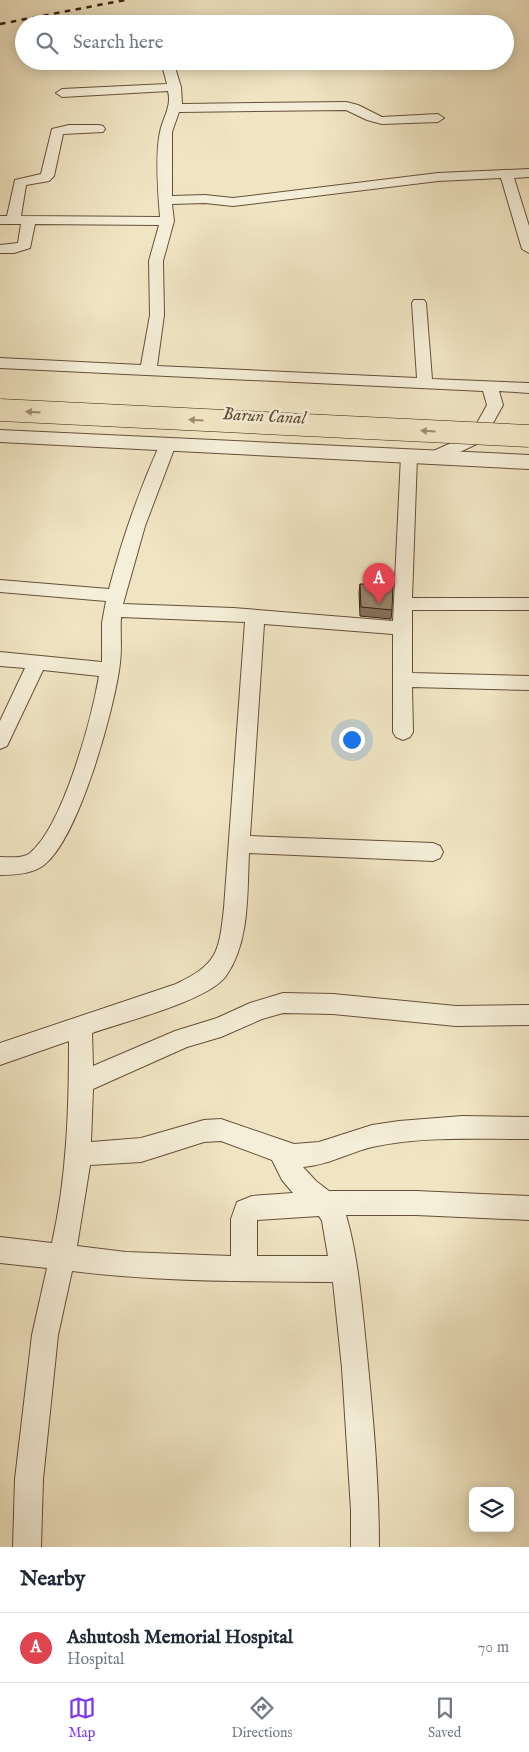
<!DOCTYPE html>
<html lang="en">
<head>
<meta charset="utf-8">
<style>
  :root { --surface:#fff; --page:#f2f2f3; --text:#1f2937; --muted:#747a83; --line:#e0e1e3; --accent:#7c3aed }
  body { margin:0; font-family:"IM FELL English",serif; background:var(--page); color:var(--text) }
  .controls { position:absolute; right:15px; bottom:15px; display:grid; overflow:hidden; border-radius:8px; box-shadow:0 2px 12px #0003 }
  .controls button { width:45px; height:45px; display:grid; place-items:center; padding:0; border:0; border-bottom:1px solid var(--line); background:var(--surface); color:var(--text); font:25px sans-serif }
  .you { position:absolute; left:351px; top:739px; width:18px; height:18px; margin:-12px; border:4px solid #fff; border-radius:50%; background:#1a73e8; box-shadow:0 0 0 8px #1a73e833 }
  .badge { display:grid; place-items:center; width:32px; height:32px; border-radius:50%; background:var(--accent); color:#fff; font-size:16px; font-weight:700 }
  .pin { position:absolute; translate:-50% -41px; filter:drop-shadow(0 1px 2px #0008) }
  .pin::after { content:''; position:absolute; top:26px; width:18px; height:15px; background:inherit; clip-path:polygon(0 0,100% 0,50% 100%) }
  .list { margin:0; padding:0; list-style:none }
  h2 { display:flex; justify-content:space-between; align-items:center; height:65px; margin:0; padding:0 20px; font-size:21px }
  h2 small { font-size:16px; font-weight:400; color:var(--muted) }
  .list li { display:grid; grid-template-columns:32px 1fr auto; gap:15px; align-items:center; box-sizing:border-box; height:70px; padding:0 20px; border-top:1px solid var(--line) }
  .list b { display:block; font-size:19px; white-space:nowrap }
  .list p { margin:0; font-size:16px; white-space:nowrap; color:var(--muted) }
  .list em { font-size:16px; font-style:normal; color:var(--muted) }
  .icon { flex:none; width:28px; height:28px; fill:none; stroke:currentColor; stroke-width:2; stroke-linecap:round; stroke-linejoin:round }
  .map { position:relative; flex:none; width:529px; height:1547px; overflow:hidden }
  .search { position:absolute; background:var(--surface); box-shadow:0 2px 12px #0003; left:15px; right:15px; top:15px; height:55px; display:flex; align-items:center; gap:12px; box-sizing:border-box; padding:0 18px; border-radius:28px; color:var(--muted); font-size:19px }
  .sheet { height:135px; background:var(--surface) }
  nav { display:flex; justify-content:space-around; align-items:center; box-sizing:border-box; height:70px; border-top:1px solid var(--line); background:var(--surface); font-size:14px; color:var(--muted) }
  nav a { display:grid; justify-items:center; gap:2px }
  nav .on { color:var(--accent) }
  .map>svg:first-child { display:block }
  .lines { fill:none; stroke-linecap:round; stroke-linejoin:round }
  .minor-casing { stroke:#66503a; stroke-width:2 }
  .tertiary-casing { stroke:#66503a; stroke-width:2 }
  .minor { fill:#f5eed8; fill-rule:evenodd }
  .tertiary { fill:#f5eed8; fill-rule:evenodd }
  .rail { stroke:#381e0c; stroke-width:2.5; stroke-dasharray:5.5 5.5; stroke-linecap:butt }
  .motorway-bridge-casing { stroke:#381e0c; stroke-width:23; stroke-linecap:butt }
  .motorway-bridge { stroke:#f0e5c3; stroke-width:22 }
  .wall { fill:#83725c; stroke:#381e0c }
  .building { fill:#98856b; stroke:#381e0c }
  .oneway { fill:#9d8b71 }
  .labels { text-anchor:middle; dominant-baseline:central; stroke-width:5; stroke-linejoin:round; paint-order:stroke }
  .far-water-label { font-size:18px; font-style:italic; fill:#624c36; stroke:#f5eed8 }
</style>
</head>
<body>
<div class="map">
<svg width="529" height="1547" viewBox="0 0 529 1547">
  <rect width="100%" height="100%" fill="#f0e5c3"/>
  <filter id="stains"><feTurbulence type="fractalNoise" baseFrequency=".004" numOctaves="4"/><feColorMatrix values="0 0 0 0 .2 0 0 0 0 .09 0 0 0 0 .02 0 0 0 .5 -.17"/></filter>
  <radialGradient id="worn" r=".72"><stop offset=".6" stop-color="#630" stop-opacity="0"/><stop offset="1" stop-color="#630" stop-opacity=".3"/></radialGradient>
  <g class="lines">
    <defs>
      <path id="minor" d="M 161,61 L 173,61 L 181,87 L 182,104 L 346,102 L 358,105 L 382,117 L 438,114 L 444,118 L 438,122 L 382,124 L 367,120 L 346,110 L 179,112 L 172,132 L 172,196 L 205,195 L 233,198 L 438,173 L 529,169 L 529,177 L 514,178 L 529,226 L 529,253 L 522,249 L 501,178 L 438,181 L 233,206 L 205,203 L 172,204 L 174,221 L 163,261 L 164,315 L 157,366 L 417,378 L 412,303 L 414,300 L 424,300 L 426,303 L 432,379 L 529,383 L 529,393 L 499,391 L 503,405 L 483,441 L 441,461 L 435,462 L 429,461 L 427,457 L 429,453 L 471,434 L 487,405 L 483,391 L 0,368 L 0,358 L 141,365 L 150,315 L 149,261 L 159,225 L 35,224 L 30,248 L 14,253 L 0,253 L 0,245 L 18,243 L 21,224 L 0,224 L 0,216 L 7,216 L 15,180 L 41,174 L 52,129 L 69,125 L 99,125 L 103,126 L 105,129 L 103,132 L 63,134 L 54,176 L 49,181 L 26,185 L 21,216 L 160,217 C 158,193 155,155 160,132 C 163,117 172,107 168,91 L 62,97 L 56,93 L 62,89 L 167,84 Z
        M 168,439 L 174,440 L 176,444 L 145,526 L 123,604 L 233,608 L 393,621 L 401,456 L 403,452 L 409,451 L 415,452 L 417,456 L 412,598 L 529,598 L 529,610 L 412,610 L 412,673 L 529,676 L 529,690 L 412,687 L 413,732 L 410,737 L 403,740 L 396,737 L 393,732 L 393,634 L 264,624 L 250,836 L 433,843 L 440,846 L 443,852 L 440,858 L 433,861 L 249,853 C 247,893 250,942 226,976 C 208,1001 123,1022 92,1033 L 93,1066 L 175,1031 L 217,1018 L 250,1003 L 283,993 L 333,994 L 456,1006 L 529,1005 L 529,1025 L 456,1026 L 333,1014 L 283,1013 L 262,1019 L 221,1037 L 187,1047 L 93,1089 L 91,1142 L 141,1138 L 204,1120 L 221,1119 L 294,1144 L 319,1142 L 372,1125 L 399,1121 L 462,1116 L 529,1117 L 529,1139 C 478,1139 422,1136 372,1147 C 348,1153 328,1165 303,1167 L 316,1181 L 329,1191 L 416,1191 L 529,1196 L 529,1220 L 416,1215 L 346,1215 C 357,1252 361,1296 365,1335 C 372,1405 379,1476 379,1547 L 351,1547 L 351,1510 L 342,1368 L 333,1282 C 245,1281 159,1282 72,1271 L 58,1335 L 43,1479 L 41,1547 L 13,1547 L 15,1479 L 32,1335 L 47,1268 L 0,1263 L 0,1237 L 52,1243 C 67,1176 69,1109 69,1041 L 0,1065 L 0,1043 L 176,984 C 218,964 219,952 224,908 L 245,622 L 121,617 C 120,632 122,648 120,663 C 115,707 79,838 44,865 C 33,874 14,875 0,875 L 0,857 C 9,857 22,859 30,853 C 63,826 92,718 99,676 L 43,670 L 7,746 L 0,749 L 0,721 L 25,668 L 0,666 L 0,652 L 102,662 L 102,623 L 106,601 L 0,592 L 0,580 L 109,589 C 122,539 139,491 160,444 L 162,440 ZM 221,1141 L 272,1160 L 282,1180 L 293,1193 L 252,1196 L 237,1202 L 231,1219 L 231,1256 L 126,1252 L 77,1246 L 90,1165 L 141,1162 L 204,1142 ZM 319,1216 L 322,1221 L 328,1256 L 257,1256 L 257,1220 Z"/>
      <path id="tertiary" d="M 0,430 L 529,455 L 529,469 L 0,442 Z"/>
    </defs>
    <!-- minor casing -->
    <use href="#minor" class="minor-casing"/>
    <!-- tertiary casing -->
    <use href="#tertiary" class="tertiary-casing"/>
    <!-- minor -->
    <use href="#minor" class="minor"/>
    <!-- tertiary -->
    <use href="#tertiary" class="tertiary"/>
    <!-- rail -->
    <path class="rail" d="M 0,24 L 125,0"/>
    <defs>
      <path id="motorway-bridge" d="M 0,410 L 529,436"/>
    </defs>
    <!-- motorway-bridge casing -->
    <use href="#motorway-bridge" class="motorway-bridge-casing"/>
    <!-- motorway-bridge -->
    <use href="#motorway-bridge" class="motorway-bridge"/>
  </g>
  <!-- wall -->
  <path class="wall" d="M 360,584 L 392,610 L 391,619 L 360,616 L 359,593 Z"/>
  <!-- building -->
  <path class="building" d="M 360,584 L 393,584 L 392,610 L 361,607 Z"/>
  <!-- one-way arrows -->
  <defs><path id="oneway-solid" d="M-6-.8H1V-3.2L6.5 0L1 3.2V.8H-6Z" transform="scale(1.25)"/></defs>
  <g class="oneway">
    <use href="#oneway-solid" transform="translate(33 412) rotate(-177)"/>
    <use href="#oneway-solid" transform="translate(196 420) rotate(-177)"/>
    <use href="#oneway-solid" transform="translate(428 431) rotate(-177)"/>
  </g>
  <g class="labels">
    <!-- far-water labels -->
    <g class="far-water-label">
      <text transform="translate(264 417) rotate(3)">Barun Canal</text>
    </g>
  </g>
  <rect width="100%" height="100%" filter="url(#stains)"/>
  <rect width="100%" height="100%" fill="url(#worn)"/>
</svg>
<div class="controls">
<button><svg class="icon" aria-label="layers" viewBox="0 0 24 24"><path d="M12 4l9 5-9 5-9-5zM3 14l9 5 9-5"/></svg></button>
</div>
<div class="you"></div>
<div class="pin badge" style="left:379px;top:604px;background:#e0444e">A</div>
<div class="search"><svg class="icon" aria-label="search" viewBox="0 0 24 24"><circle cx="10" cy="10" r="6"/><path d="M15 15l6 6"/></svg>Search here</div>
</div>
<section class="sheet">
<h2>Nearby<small></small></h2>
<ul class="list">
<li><span class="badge" style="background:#e0444e">A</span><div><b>Ashutosh Memorial Hospital</b><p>Hospital</p></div><em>70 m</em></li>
</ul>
</section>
<nav>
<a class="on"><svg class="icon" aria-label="map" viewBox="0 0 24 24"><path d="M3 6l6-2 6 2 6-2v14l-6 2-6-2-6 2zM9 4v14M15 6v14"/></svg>Map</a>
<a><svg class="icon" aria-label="directions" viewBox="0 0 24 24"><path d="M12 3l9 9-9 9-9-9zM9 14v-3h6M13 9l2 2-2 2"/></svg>Directions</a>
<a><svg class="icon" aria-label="saved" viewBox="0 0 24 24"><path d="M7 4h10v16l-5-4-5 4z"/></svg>Saved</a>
</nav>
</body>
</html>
